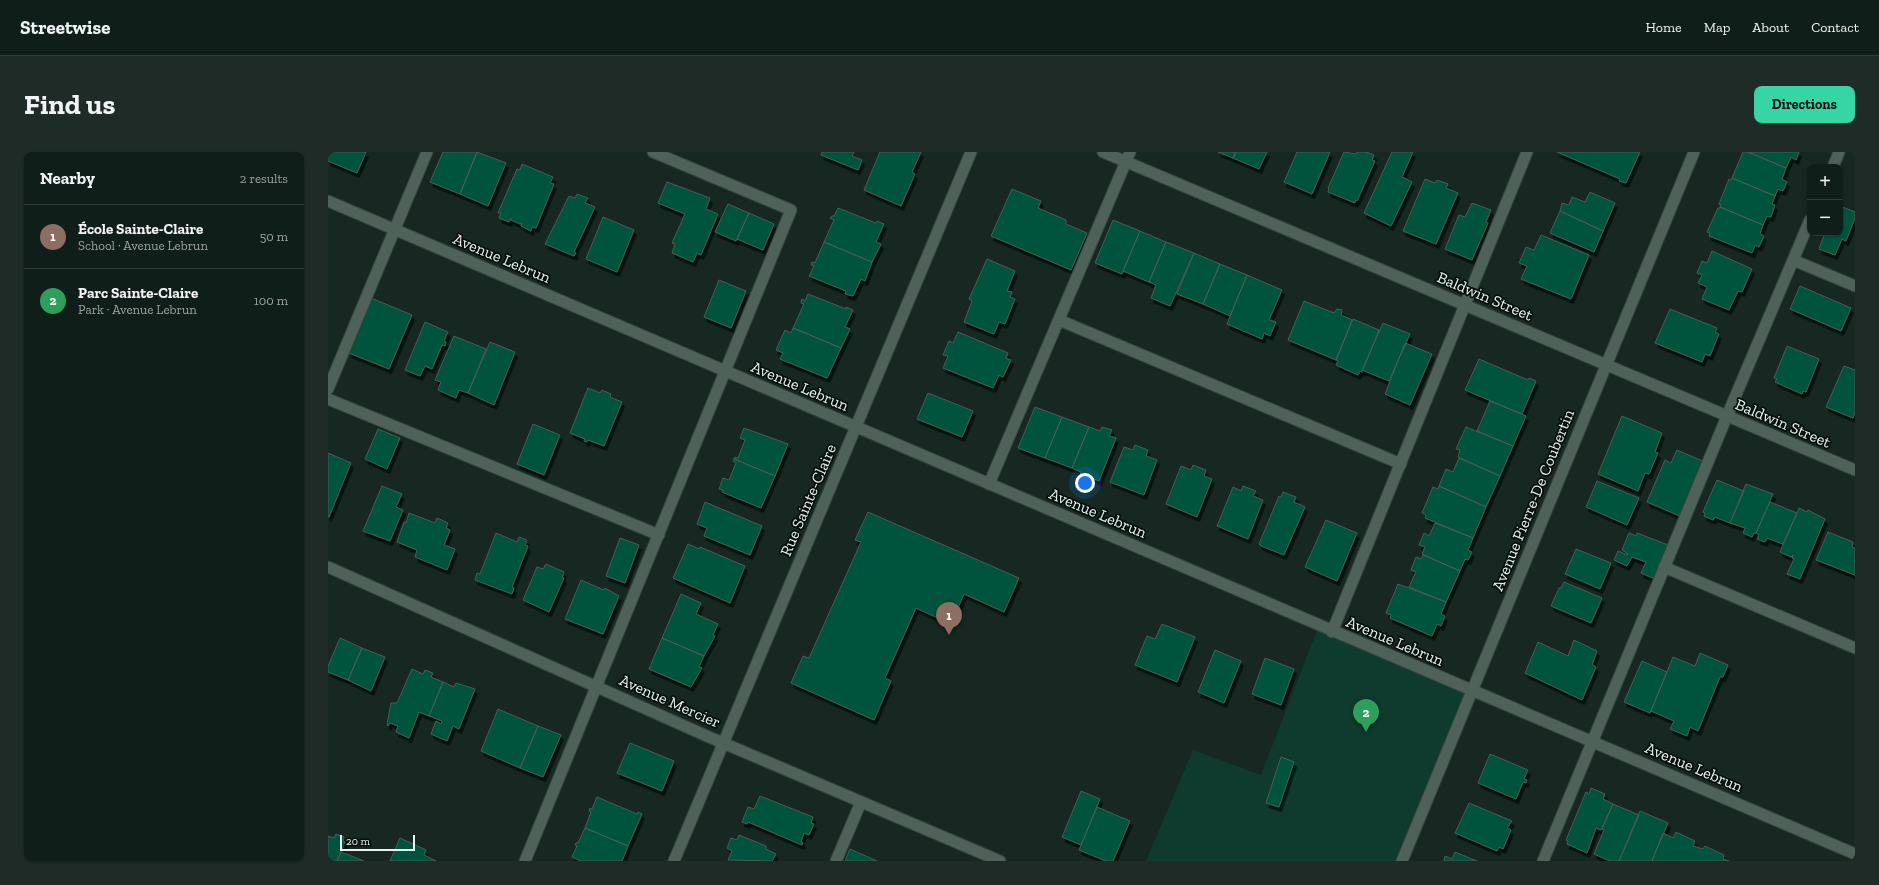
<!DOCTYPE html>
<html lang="en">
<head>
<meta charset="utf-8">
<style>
  :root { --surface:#101e19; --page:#1e2b26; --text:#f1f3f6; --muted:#9ca2a2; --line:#303c38; --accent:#37d4a6 }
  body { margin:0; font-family:"Zilla Slab",serif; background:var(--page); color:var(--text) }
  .controls { position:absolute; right:12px; top:12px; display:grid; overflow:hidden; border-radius:8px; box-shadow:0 1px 3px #0004 }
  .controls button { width:36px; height:36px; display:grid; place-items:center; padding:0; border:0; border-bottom:1px solid var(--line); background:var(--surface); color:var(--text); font:20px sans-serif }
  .scale { position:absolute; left:12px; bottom:10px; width:75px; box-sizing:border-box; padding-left:4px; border:2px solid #e7f3ee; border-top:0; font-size:11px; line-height:14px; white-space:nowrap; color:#e7f3ee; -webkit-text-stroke:3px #070f0c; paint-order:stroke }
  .you { position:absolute; left:757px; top:331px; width:14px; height:14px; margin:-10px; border:3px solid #fff; border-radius:50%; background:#1a73e8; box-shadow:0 0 0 6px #1a73e833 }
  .badge { display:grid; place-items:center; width:26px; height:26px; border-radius:50%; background:var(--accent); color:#fff; font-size:13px; font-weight:700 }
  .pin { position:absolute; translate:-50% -33px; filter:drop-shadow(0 1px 2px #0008) }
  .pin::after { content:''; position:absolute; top:21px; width:14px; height:12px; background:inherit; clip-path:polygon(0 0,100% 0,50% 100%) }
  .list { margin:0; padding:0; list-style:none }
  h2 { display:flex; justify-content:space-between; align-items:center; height:52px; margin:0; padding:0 16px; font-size:17px }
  h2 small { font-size:13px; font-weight:400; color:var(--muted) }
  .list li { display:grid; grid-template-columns:26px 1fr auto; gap:12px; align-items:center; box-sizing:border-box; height:64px; padding:0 16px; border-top:1px solid var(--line) }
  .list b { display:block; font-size:15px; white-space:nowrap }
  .list p { margin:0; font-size:13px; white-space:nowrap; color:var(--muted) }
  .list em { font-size:13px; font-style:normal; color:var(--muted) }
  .map { position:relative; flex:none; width:1527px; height:709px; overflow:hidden; border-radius:8px }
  header { display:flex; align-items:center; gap:24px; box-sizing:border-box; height:56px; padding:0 20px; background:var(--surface); border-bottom:1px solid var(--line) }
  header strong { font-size:19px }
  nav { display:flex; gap:22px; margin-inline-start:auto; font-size:14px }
  .intro { display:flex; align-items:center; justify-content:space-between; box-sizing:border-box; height:96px; padding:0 24px }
  h1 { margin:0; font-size:28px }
  .button { padding:10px 18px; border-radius:8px; background:var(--accent); color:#111; font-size:14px; font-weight:700 }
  main { display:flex; gap:24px; padding:0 24px }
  aside { flex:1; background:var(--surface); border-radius:8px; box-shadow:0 1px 3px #0004 }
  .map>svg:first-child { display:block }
  .green { fill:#0e3b2d }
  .building { fill:#00523c; stroke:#495d55; filter:url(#shadow) }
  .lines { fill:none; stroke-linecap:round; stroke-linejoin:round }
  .service-casing { stroke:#34433d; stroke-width:13 }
  .minor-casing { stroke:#34433d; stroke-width:13 }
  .service { stroke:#4e625a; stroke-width:11 }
  .minor { stroke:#4e625a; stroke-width:11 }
  .labels { text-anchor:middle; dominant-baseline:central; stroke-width:3.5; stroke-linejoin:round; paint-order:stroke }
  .street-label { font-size:16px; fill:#e7f3ee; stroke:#070f0c }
</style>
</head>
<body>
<header>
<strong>Streetwise</strong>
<nav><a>Home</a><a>Map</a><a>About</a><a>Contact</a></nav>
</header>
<div class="intro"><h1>Find us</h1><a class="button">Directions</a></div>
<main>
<aside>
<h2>Nearby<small>2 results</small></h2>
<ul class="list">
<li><span class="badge" style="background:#8d6e63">1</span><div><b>École Sainte-Claire</b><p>School · Avenue Lebrun</p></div><em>50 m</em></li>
<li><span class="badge" style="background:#2e9e5b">2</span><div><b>Parc Sainte-Claire</b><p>Park · Avenue Lebrun</p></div><em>100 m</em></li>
</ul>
</aside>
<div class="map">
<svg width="1527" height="709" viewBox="0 0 1527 709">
  <defs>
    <filter id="shadow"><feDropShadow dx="2.5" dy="4.5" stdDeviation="0" flood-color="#0009"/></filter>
  </defs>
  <rect width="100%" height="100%" fill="#162821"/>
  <!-- green -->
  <path class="green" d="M 991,473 L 1144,539 L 1074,709 L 818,709 L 865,598 L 933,623 Z"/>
  <!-- building -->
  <path class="building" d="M 0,0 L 38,0 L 29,21 L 0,9 Z
    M 115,0 L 149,0 L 132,42 L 102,30 Z
    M 149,0 L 178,11 L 160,54 L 132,42 Z
    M 494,0 L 526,0 L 524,4 L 534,8 L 530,18 L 493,3 Z
    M 552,0 L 593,0 L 584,20 L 587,22 L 573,54 L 536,38 Z
    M 890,0 L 908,0 L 905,6 Z
    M 908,0 L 939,0 L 931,17 L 905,6 Z
    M 969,0 L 1002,0 L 984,42 L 956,30 Z
    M 1016,0 L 1028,2 L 1029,0 L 1038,0 L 1046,3 L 1044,8 L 1047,9 L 1029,49 L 1028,48 L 1027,51 L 1000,40 L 1001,37 L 1000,36 Z
    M 1064,0 L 1085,0 L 1074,25 L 1084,30 L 1063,74 L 1036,61 Z
    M 1229,0 L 1312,0 L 1298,31 L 1291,29 L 1292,27 Z
    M 1415,0 L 1420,0 L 1458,16 L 1454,27 L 1459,30 L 1455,39 L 1450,37 L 1447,44 L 1404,26 Z
    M 1420,0 L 1471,0 L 1468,8 L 1463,5 L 1458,16 Z
    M 194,12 L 225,25 L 222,31 L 226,32 L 208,76 L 204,75 L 203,79 L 193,74 L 194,71 L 192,72 L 183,68 L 183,66 L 181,70 L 171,66 L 173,61 L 170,61 L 189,17 L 192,18 Z
    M 1404,26 L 1447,44 L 1444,52 L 1447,53 L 1443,65 L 1439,64 L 1435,73 L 1392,55 L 1393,53 L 1391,52 L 1401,27 L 1403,28 Z
    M 1097,27 L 1107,31 L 1109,28 L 1120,32 L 1118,36 L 1130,41 L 1108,92 L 1075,79 Z
    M 339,30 L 382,46 L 378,57 L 390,62 L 373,103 L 369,101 L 365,110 L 344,101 L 347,92 L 344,91 L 357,62 L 330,51 Z
    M 684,37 L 713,49 L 710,56 L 738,68 L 738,72 L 759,81 L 743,118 L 663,84 Z
    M 1262,40 L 1287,51 L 1275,79 L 1232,59 L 1234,51 L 1241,53 L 1244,45 L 1257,50 Z
    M 249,42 L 260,46 L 257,51 L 267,55 L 246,100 L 248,101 L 246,104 L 217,92 L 241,44 L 247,46 Z
    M 1144,51 L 1163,58 L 1158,70 L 1160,71 L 1144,108 L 1117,97 L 1131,63 L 1137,65 Z
    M 400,52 L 421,61 L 408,89 L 387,80 Z
    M 1512,54 L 1527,60 L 1527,66 L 1518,89 L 1514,87 L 1507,103 L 1491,97 L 1497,81 L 1512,81 Z
    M 1392,55 L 1435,73 L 1432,82 L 1436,84 L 1431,95 L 1427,93 L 1424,101 L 1381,84 L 1382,81 L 1379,80 L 1390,56 L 1392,56 Z
    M 510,56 L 548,71 L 549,69 L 556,72 L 548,90 L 553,92 L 544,110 L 496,90 L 506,68 L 502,66 L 504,64 L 506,64 Z
    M 1232,59 L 1275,79 L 1266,100 L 1222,81 Z
    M 421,61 L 446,72 L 435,98 L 409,87 Z
    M 275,65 L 306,78 L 289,120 L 258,107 Z
    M 785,68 L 812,79 L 794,122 L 767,111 Z
    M 812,79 L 838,90 L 821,130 L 795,119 Z
    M 1213,83 L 1261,103 L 1243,147 L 1193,127 L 1199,114 L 1191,111 L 1198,95 L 1206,98 Z
    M 496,90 L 544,110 L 537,129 L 533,127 L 525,144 L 517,142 L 518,139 L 481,124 L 486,114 L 483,113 L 484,110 L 487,111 Z
    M 838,90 L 866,101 L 842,154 L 823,146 L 828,133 L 821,130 Z
    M 1384,99 L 1424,117 L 1414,140 L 1410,139 L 1401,158 L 1374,147 L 1379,135 L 1370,131 L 1374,123 L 1369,121 L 1374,109 L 1379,111 Z
    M 866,101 L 892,112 L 875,152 L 849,142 Z
    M 659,107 L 687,119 L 679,139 L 684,140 L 682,145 L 687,147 L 677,172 L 671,170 L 666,182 L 636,170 L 644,149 L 641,147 Z
    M 892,112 L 919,123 L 902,164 L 875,152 Z
    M 919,123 L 954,138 L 941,168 L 948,170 L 942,184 L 936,181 L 934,187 L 899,172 Z
    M 391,128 L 418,139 L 403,176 L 376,165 Z
    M 1472,134 L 1523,156 L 1513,179 L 1462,157 Z
    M 480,142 L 518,157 L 518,155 L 525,158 L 517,175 L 522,177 L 513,196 L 465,176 L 476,152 L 473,151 L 474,147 L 477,149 Z
    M 43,146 L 84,163 L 61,217 L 21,201 Z
    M 976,149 L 1006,161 L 1009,157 L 1014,158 L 1013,163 L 1024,168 L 1008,208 L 960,188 Z
    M 1342,157 L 1389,176 L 1387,180 L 1391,182 L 1382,204 L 1377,202 L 1374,210 L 1327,191 Z
    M 1025,167 L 1051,178 L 1034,220 L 1032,219 L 1030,223 L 1008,213 L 1010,209 L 1008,208 Z
    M 97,170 L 120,180 L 116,189 L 118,190 L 117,194 L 114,193 L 104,217 L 97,214 L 92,224 L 77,218 Z
    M 1055,171 L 1082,182 L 1061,229 L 1034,218 Z
    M 465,176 L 513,196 L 499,226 L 452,207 L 455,201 L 448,198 L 457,178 L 463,181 Z
    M 630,180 L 680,201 L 678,206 L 683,208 L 675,225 L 671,223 L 665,236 L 615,216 L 620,204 L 615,203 L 621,189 L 625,191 Z
    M 126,184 L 158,197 L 140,241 L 131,238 L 128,246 L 110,238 L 113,230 L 107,228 Z
    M 162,190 L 187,200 L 166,253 L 140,241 Z
    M 1077,191 L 1104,202 L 1082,253 L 1057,242 Z
    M 1459,194 L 1491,207 L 1478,240 L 1475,239 L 1474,242 L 1447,230 L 1449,227 L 1446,226 Z
    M 1151,207 L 1200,228 L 1201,226 L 1208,229 L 1194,262 L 1137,238 Z
    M 1516,214 L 1527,218 L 1527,260 L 1525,266 L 1498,255 Z
    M 260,236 L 272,241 L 274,238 L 283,242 L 282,245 L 294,250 L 276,294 L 260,288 L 259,290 L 256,289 L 257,287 L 242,281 Z
    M 600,241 L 645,259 L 634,285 L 589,267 Z
    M 1162,249 L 1198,264 L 1185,294 L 1149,279 Z
    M 707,255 L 734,265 L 717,306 L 690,296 Z
    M 1294,264 L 1334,281 L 1327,300 L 1330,301 L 1321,322 L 1317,321 L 1310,339 L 1270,322 Z
    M 734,265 L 761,275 L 744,316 L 717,306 Z
    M 205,272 L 232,283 L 216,323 L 189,312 Z
    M 761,275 L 772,279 L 774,275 L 784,278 L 781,284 L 788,286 L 771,329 L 761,325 L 759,329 L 751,326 L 753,320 L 744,316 Z
    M 1138,275 L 1185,294 L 1172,324 L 1130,305 L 1132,298 L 1128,297 Z
    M 416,276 L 460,292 L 447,324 L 406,307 L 407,305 L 410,306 L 417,288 L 412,286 Z
    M 50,277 L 72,286 L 59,317 L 37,307 Z
    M 807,293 L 820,298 L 818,304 L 829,308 L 816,343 L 782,330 L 796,295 L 805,298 Z
    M 1349,298 L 1377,310 L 1354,365 L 1319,350 L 1337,308 L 1343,311 Z
    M 0,301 L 23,311 L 1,365 L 0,365 Z
    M 1131,306 L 1172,324 L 1158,355 L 1111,334 L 1118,317 L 1125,320 Z
    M 406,307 L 447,324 L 433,356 L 394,340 L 395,338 L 391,337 L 395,326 L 401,328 L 408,311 L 405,309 Z
    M 865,313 L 878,318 L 876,324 L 884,327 L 869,365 L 838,352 L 853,314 L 863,318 Z
    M 1389,328 L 1416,339 L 1402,371 L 1387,365 L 1385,368 L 1376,364 L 1377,361 L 1375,360 Z
    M 1269,329 L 1311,346 L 1299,373 L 1258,355 Z
    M 1418,332 L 1445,342 L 1428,381 L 1426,381 L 1424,385 L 1415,381 L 1417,376 L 1402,371 Z
    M 54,334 L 74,342 L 68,355 L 75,358 L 62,389 L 35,379 Z
    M 915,334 L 928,339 L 925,344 L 935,348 L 920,387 L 889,374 L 905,335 L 913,339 Z
    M 1111,334 L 1158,355 L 1145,386 L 1097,366 L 1098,363 L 1094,361 L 1105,335 L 1110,337 Z
    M 955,340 L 968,345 L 966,350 L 977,355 L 956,403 L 933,394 L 931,392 L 951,344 L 953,345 Z
    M 377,350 L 434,374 L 422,403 L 376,384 L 379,376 L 369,372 Z
    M 1442,350 L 1469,361 L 1455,392 L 1439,386 L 1437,390 L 1429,387 L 1431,383 L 1428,381 Z
    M 1471,356 L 1479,360 L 1480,358 L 1497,367 L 1472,427 L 1459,422 L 1466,407 L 1464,406 L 1465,403 L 1463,405 L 1452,400 Z
    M 540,360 L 691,426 L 676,460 L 636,442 L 623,472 L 588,456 L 557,526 L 563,529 L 546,568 L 463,531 L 475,504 L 481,506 L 533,390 L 527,388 Z
    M 81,361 L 107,371 L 109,366 L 120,371 L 118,376 L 122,378 L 116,393 L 127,397 L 119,418 L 87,405 L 89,398 L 69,390 L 76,370 L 78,371 Z
    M 998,368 L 1029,381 L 1009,429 L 977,415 Z
    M 1107,371 L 1145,386 L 1140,398 L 1144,400 L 1140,408 L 1137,407 L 1132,419 L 1094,402 L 1097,395 L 1091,393 L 1096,381 L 1101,384 Z
    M 1500,380 L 1525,390 L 1524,395 L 1527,396 L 1527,423 L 1488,408 Z
    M 168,381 L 189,390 L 191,385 L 199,388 L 197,393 L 200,394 L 184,435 L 186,436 L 184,442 L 147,428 L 149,421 L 152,422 Z
    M 1301,381 L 1308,384 L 1309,381 L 1340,393 L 1327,427 L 1313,421 L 1318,410 L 1304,405 L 1299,414 L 1286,408 L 1290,399 L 1299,403 L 1300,402 L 1294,398 Z
    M 292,386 L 311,393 L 297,431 L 278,424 Z
    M 360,392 L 371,397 L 372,395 L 417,414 L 402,451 L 345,426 Z
    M 1248,397 L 1283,411 L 1272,437 L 1237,422 Z
    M 1095,403 L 1132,419 L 1118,450 L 1081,435 L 1088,420 L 1083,418 L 1088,405 L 1093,407 Z
    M 218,412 L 236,420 L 234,426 L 236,426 L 221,460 L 195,448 L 209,415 L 215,417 Z
    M 253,428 L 276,438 L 277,436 L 291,444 L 275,482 L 237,467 Z
    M 1236,430 L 1274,446 L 1263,471 L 1223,454 L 1231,436 L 1233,436 Z
    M 1070,432 L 1118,450 L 1113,462 L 1117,464 L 1113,474 L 1109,472 L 1104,484 L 1062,466 L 1063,463 L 1058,461 Z
    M 353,442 L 373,451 L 368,462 L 390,472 L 385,483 L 387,484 L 376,504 L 334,486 Z
    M 834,472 L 867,485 L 849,530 L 807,513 L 819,484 L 827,487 Z
    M 12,486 L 34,496 L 20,528 L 0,520 L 0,514 Z
    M 334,486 L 376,504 L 371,515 L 374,516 L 363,535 L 321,517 Z
    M 1246,488 L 1269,499 L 1264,513 L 1268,515 L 1254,548 L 1197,521 L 1210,490 L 1240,504 Z
    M 34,496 L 57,505 L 43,539 L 20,528 Z
    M 887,498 L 913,509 L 896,551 L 870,540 Z
    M 1372,501 L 1400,513 L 1395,525 L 1392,525 L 1370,579 L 1362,575 L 1359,584 L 1342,577 L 1346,569 L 1323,559 L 1345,505 L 1367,514 Z
    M 937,506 L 966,517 L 953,553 L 924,542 Z
    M 1314,509 L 1339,520 L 1322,561 L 1296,550 Z
    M 84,517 L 95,522 L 97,518 L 105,521 L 103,525 L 115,530 L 101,564 L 91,560 L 81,586 L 68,580 L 70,574 L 62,571 L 60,574 L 59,573 L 63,551 L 69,551 Z
    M 115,530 L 126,535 L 128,531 L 147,537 L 131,577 L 125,574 L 119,589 L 103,582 L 108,569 L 113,572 L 114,569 L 101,564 Z
    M 170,557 L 210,574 L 192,616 L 153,599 Z
    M 210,574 L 233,583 L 215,625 L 192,616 Z
    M 302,591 L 346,609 L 334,639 L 289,621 Z
    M 1162,602 L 1200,618 L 1196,627 L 1199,628 L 1198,631 L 1195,630 L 1188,647 L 1150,631 Z
    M 953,605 L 966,610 L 951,655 L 938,651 Z
    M 1263,636 L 1277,642 L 1275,647 L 1285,652 L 1273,678 L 1268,676 L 1259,701 L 1239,692 L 1240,689 L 1238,688 L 1258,640 L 1261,642 Z
    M 753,639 L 772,647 L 753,693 L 734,685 Z
    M 432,644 L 485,665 L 483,671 L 486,672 L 481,683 L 476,681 L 473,690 L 475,691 L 474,693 L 420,670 L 419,672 L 414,670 L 420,655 L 426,657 Z
    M 269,645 L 309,662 L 310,660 L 314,662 L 300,694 L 257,676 L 263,660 L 261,659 L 262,656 L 264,657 Z
    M 1141,651 L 1184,669 L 1179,676 L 1183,678 L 1175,697 L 1171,695 L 1169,699 L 1127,681 Z
    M 1285,652 L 1311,663 L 1291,709 L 1282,709 L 1266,702 L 1276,678 L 1274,677 Z
    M 769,655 L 802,669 L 785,709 L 778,709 L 751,698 Z
    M 1312,659 L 1340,671 L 1325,706 L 1324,709 L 1291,709 Z
    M 257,676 L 300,694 L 294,709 L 253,709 L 244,705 L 249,694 L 247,693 L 248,691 L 250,691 Z
    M 1348,680 L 1367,689 L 1365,694 L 1375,697 L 1377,694 L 1396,703 L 1395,707 L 1401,709 L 1324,709 L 1335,681 L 1345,686 Z
    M 8,682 L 16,685 L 15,689 L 17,690 L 9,709 L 0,709 L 0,684 L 6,686 Z
    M 411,683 L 438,694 L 438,697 L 448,702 L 444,709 L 400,708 L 404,699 L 399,696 L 403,686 L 409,688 Z
    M 72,686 L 98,698 L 96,703 L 108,709 L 62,709 Z
    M 522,697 L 549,709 L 517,709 Z
    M 13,700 L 26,705 L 36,709 L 9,709 Z
    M 1127,700 L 1149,709 L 1116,709 L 1117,704 L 1124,707 Z"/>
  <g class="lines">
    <defs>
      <path id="service" d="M 1505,15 L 1511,0
        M 1465,108 L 1527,134
        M 731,168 L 1073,312
        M 0,237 L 99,0
        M 0,247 L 331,383
        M 661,332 L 802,0
        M 1336,415 L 1527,496
        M 1004,480 L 1199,0
        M 197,709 L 463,58 L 325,0
        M 508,709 L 533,650
        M 1215,709 L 1399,264 L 1482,68"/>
      <path id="minor" d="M 775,0 L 1527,318
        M 0,49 L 1527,702
        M 0,415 L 381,585 L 672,709
        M 346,709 L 643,0
        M 1074,709 L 1366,0"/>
    </defs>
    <!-- service casing -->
    <use href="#service" class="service-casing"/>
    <!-- minor casing -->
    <use href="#minor" class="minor-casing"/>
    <!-- service -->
    <use href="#service" class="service"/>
    <!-- minor -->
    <use href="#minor" class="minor"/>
  </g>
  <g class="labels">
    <!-- street labels -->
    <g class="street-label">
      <text transform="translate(174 106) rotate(23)">Avenue Lebrun</text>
      <text transform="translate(1157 144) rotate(23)">Baldwin Street</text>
      <text transform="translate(472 234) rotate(23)">Avenue Lebrun</text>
      <text transform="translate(1455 271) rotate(23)">Baldwin Street</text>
      <text transform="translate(480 348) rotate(-67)">Rue Sainte-Claire</text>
      <text transform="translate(1205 348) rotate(-68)">Avenue Pierre-De Coubertin</text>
      <text transform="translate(770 361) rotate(23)">Avenue Lebrun</text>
      <text transform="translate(1067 489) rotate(23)">Avenue Lebrun</text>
      <text transform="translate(342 549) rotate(24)">Avenue Mercier</text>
      <text transform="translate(1366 615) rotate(23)">Avenue Lebrun</text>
    </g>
  </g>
</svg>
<div class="controls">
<button>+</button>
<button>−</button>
</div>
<div class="scale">20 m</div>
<div class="you"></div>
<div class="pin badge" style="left:621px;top:483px;background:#8d6e63">1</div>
<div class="pin badge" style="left:1038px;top:580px;background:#2e9e5b">2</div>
</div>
</main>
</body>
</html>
